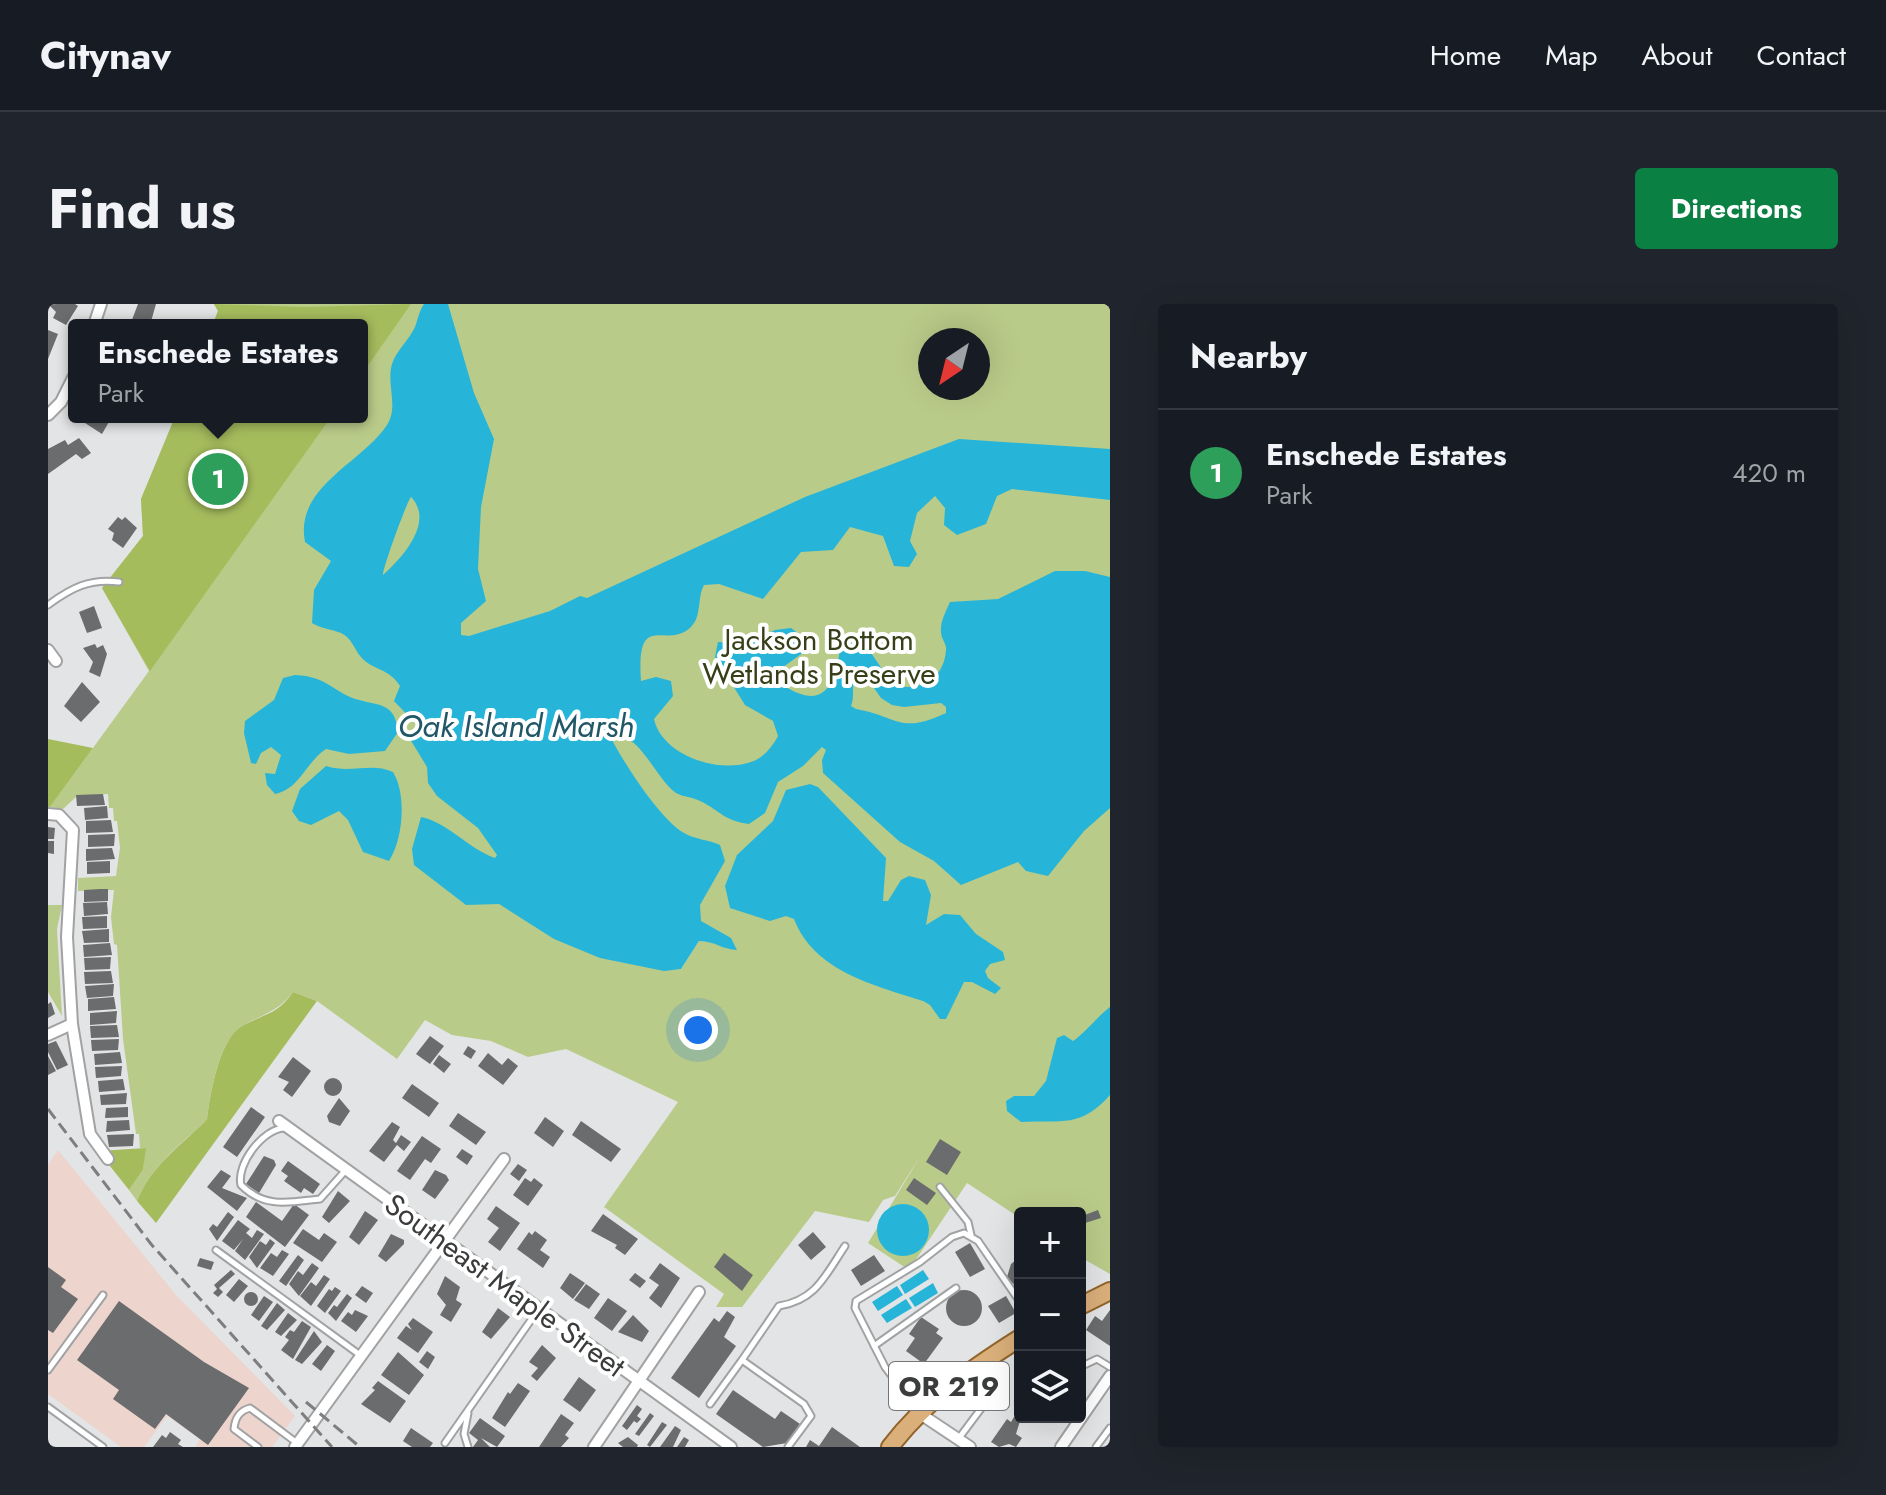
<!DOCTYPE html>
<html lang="en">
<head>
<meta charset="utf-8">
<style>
  :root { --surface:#171b24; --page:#20242c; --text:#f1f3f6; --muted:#9ea1a6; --line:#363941; --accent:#0b8043 }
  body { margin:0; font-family:Jost,sans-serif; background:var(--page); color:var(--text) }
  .controls { position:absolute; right:24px; bottom:24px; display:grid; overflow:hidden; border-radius:8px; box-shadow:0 8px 32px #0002 }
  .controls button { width:72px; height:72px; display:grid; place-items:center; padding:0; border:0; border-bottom:2px solid var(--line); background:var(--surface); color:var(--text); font:40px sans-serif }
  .compass { position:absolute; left:870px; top:24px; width:72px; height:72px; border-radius:50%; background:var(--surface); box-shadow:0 8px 32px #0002; rotate:215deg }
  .you { position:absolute; left:650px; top:726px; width:28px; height:28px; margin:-20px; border:6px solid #fff; border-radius:50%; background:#1a73e8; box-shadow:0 0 0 12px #1a73e833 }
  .badge { display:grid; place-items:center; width:52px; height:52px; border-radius:50%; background:var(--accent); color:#fff; font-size:26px; font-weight:700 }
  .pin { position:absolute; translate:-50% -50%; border:4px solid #fff; box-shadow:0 2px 8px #0006 }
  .popup { position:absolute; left:20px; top:15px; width:300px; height:104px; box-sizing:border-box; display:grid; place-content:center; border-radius:8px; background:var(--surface); filter:drop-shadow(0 2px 6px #0005); font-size:26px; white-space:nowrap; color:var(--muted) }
  .popup b { font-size:30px; color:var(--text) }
  .popup::after { content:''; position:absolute; left:50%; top:100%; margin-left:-16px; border:16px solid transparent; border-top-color:var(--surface) }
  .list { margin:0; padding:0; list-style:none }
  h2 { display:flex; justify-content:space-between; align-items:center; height:104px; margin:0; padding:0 32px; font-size:34px }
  h2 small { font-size:26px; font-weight:400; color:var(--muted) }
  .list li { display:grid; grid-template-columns:52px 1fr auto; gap:24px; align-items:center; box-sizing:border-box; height:128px; padding:0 32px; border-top:2px solid var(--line) }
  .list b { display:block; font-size:30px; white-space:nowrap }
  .list p { margin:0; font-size:26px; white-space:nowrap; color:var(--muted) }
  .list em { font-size:26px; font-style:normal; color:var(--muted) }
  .icon { flex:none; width:44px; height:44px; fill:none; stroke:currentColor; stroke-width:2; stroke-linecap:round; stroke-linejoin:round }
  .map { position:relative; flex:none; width:1062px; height:1143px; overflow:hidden; border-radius:8px }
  header { display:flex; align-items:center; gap:48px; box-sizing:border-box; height:112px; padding:0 40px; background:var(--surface); border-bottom:2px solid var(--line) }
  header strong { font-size:38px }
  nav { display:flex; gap:44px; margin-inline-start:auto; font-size:28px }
  .intro { display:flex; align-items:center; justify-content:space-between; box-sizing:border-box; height:192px; padding:0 48px }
  h1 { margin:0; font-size:56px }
  .button { padding:20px 36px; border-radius:8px; background:var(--accent); color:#fff; font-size:28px; font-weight:700 }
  main { display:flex; gap:48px; padding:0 48px }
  aside { flex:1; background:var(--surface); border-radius:8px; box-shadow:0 8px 32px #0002 }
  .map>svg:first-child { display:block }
  .commercial { fill:#edd4cd }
  .green { fill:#b9cb89; fill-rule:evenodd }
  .forest { fill:#a5bc5d }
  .water { fill:#26b5d9; fill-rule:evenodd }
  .building { fill:#6b6c6d }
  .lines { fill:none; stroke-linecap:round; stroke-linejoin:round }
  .lane-casing { stroke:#a1a2a3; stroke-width:9 }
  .street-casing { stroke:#a1a2a3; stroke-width:14 }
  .primary-casing { stroke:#92642a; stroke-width:20 }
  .lane { stroke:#fff; stroke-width:5 }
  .street { stroke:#fff; stroke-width:10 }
  .primary { stroke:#daaf7a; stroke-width:16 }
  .rail { stroke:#7d7e7e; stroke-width:3; stroke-dasharray:12 6; stroke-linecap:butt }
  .labels { text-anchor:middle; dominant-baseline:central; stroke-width:8; stroke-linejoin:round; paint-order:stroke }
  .shield { fill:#fff; stroke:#767676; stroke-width:2 }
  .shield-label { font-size:28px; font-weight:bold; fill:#3b3c3c }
  .park-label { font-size:30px; fill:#363f18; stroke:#fff }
  .street-label { font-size:30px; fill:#3b3c3c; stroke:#fff }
  .water-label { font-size:32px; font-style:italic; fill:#225767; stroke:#fff }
</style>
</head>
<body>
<header>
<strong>Citynav</strong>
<nav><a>Home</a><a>Map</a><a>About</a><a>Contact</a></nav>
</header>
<div class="intro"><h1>Find us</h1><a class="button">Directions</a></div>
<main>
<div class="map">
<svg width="1062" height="1143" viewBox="0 0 1062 1143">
  <rect width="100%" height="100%" fill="#e3e4e5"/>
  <!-- commercial -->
  <path class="commercial" d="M 10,846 L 128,991 L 247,1112 L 224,1143 L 147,1143 L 152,1135 L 119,1112 L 96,1143 L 73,1143 L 0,1090 L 0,861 Z"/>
  <!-- green -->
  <path class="green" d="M 166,0 L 1062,0 L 1062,970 L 1032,953 L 1032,909 L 972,909 L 972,914 L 919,879 L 861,966 L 820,939 L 873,851 L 847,892 L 835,896 L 821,918 L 767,907 L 694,1003 L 668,1003 L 676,990 L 556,903 L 630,798 L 518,745 L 480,753 L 443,737 L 404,731 L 377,716 L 349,755 L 269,697 L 245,688 C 230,708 215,710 194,722 C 171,735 162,790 159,815 C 132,842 104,860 89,897 L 81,886 L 95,866 L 97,844 L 92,844 L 91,830 L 88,830 L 75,735 L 69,641 L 66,640 L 63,613 L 66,586 L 30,587 L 30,574 L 68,572 L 72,544 L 69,517 L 66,517 L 65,504 L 61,504 L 60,490 L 29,492 L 15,505 L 2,503 L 101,367 L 54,284 L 95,232 L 93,195 L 127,113 L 314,113 L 314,21 L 164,21 L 170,7 ZM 882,36 L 930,36 L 930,84 L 882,84 ZM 512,523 L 681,646 L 668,638 L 651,637 L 633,665 C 619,666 609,663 595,661 C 537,655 506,631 456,603 Z
    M 0,601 L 14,601 L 9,625 L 14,712 L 0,688 Z"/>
  <!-- forest -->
  <path class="forest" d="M 166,0 L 256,3 L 363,0 L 314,70 L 314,21 L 165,21 L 170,7 Z
    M 127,113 L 283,113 L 102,367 L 54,284 L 95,232 L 93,195 Z
    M 0,435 L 45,444 L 2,503 L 0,503 Z
    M 245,688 L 269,697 L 108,919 L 89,897 C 104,860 132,843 159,815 C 162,791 171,735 194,722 C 217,709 228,712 245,688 Z
    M 98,844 L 95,866 L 81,886 L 50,847 Z"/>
  <!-- water -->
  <path class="water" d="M 376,0 L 400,0 L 426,89 L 446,135 L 433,203 L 430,265 L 438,297 L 413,319 L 413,331 L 421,332 L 502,307 L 532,292 L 539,294 L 757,193 L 911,135 L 1062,145 L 1062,196 L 964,185 L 949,192 L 938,220 L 909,231 L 896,221 L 897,204 L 887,192 L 869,209 L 862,237 L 869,250 L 861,263 L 846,262 L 835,232 L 802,223 L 785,246 L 753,248 L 715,295 L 671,280 L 656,281 C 649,294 654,312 643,323 C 618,347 588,304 593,377 L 608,373 L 623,377 L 625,392 L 606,415 C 614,452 674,472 708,456 C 718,451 725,441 730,432 L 725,417 L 697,401 L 667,353 L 670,338 L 699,340 L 727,326 L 743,324 L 755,333 L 756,348 L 731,366 L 733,380 C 774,407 786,385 792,346 L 805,338 L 819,343 L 845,381 C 871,388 896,376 898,346 C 899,340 893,335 893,328 C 892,318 898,307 902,298 L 950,295 L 1007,267 L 1037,267 L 1062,273 L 1062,504 L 1036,527 L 1000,572 L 978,567 L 970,558 L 913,581 L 886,557 L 852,538 L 775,469 L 774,456 L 778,446 L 774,443 L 755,462 L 730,478 L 717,509 L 701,520 C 676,517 673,507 652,497 C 645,493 635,493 628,489 C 607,474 594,432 567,431 L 565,438 C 579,463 612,515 636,529 C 646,535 661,536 672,541 L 677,557 L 652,601 L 653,617 L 683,634 L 689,646 C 675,646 667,637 651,637 L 633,665 L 616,667 L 552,654 L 506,635 L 451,600 L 418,601 L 366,561 L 364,545 L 373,513 C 401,519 419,544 447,554 L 449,551 L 430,524 L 389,492 L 380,479 L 379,463 L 362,435 L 369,421 L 346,397 L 352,382 C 340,363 325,367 313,353 C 306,345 304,334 293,329 C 283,325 274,325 264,319 L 266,286 L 283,257 L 257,238 C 246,183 314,159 339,121 C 351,102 338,81 344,60 C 348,47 361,36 367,23 C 370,15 371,7 376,0 ZM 363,193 C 387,218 354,254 335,271 C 334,266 359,197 363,193 ZM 819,374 L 833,394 L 844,401 L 856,403 L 893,399 L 898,403 L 898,409 C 852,431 849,412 808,405 L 803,402 C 807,392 803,383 807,374 Z
    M 247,371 C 280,372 287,390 311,396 C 333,402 347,399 350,428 L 337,447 L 301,450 L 278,445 C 257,459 252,485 227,490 L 219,481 L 217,469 L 227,470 L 233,451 L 223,443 L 213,449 L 208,460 L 203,459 L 196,429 L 197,417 L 226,396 L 235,374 Z
    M 278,462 C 303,470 323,458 345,468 C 359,491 355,535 341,557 L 315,548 L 300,516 L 291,507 L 263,521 L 251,517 L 244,507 L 252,485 Z
    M 762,480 L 770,483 L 838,554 L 835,597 L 840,597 L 853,576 L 861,572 L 877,576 L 883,591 L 878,621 L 896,610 L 912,611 L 928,630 L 955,648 L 957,656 L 942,660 L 937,667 L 940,674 L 953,684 L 947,690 L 924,678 L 916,678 L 898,715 L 892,715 L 882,701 L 875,697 C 825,681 766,667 746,615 L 738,612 L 722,617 L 682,604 L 677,582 L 689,551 L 725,517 L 738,486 Z
    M 1062,703 L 1062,791 C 1033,824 1014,816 973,818 L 959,807 L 958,797 L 966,792 L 986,792 L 998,777 L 1009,734 L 1016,731 L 1025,737 C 1038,728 1049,713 1062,703 Z
    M829 926a26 26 0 1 1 52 0a26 26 0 1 1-52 0Z
    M 875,966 L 881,975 L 857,990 L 852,981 Z
    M 885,979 L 890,989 L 867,1003 L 861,994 Z
    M 849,982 L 855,991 L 830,1007 L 824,998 Z
    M 858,995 L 864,1004 L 839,1019 L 833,1011 Z"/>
  <!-- building -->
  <path class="building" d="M 0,0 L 27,0 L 30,2 L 18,21 L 5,14 L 8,8 Z
    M 90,0 L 108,0 L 102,21 L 82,21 Z
    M 0,26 L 10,30 L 0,55 Z
    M 40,113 L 60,113 L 62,116 L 54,130 L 37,119 Z
    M 31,134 L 43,149 L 34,155 L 28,150 L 0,170 L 0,145 L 17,136 L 20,141 Z
    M 70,213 L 74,216 L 77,213 L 89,224 L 75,244 L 64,236 L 66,229 L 60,225 Z
    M 46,302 L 54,324 L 39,329 L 31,308 Z
    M 47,340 L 49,344 L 55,341 L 59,350 L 52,373 L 41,368 L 45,358 L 35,344 Z
    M 34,378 L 52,398 L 33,418 L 16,402 Z
    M 55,490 L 57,501 L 29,502 L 28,491 Z
    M 59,502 L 60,514 L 37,516 L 36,504 Z
    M 63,516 L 65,528 L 38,529 L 38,517 Z
    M 0,523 L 7,524 L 6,535 L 0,535 Z
    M 67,530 L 66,542 L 40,543 L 40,531 Z
    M 0,537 L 6,537 L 6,550 L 0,549 Z
    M 64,544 L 67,555 L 38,557 L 38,545 Z
    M 62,557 L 62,569 L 39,570 L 39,558 Z
    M 52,585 L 60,585 L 60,597 L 36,598 L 36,586 Z
    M 59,598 L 60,610 L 36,612 L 35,599 Z
    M 59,612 L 59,624 L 35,625 L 34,613 Z
    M 61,625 L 61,638 L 36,639 L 34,627 Z
    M 62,639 L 64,651 L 36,653 L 35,641 Z
    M 63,653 L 62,665 L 37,666 L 36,654 Z
    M 63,667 L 65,679 L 37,680 L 36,668 Z
    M 66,680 L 65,692 L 39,694 L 37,682 Z
    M 66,693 L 68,705 L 40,707 L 40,695 Z
    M 3,698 L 7,710 L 0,714 L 0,700 Z
    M 69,707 L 68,719 L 42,721 L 42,709 Z
    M 69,721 L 71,733 L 43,734 L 42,722 Z
    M 382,732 L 396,742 L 382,760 L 368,750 Z
    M 71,735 L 70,746 L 44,747 L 43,736 Z
    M 8,737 L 20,761 L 9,766 L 0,748 L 0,740 Z
    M 420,742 L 428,747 L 423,755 L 415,750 Z
    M 72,748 L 74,759 L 47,761 L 46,750 Z
    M 440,749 L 454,761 L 460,754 L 470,762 L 455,781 L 430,762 Z
    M 391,751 L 403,760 L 396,769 L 385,760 Z
    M 0,752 L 8,767 L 0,771 Z
    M 245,753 L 263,767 L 244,793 L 235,786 L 241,778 L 230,773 Z
    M 74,762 L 73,772 L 48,774 L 47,763 Z
    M276 783a9 9 0 1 1 18 0a9 9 0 1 1-18 0Z
    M 75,775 L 77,786 L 51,788 L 50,777 Z
    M 364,780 L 391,799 L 381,813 L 354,794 Z
    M 79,789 L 78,800 L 53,801 L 52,791 Z
    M 291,794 L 302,807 L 292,822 L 281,818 L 279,812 Z
    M 80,803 L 80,813 L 57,814 L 58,804 Z
    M 203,803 L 217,813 L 189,853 L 175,843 Z
    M 410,809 L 438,828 L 428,841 L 401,822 Z
    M 497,813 L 516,827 L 505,843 L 486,829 Z
    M 81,816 L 82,826 L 58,828 L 59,817 Z
    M 533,817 L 573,845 L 563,858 L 524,831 Z
    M 344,818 L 352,823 L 345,836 L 348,839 L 353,831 L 363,838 L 356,847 L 349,841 L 336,858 L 321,847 Z
    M 86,830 L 85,842 L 61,843 L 59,831 Z
    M 374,832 L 393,845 L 383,859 L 377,855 L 362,876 L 349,867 Z
    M 892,835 L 913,848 L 899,871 L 878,858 Z
    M 414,845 L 425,852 L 419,861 L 408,853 Z
    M 216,852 L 226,856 L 228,861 L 211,889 L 198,880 Z
    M 240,857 L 272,880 L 265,890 L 256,884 L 253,889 L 236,877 L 240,872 L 233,867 Z
    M 470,860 L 479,866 L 471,877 L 462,870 Z
    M 173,866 L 183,872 L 174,884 L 199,894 L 189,907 L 159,883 Z
    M 387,866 L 398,871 L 401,876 L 387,895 L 374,886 Z
    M 477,874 L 483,878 L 486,874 L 495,881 L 480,902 L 465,891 Z
    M 866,874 L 888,889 L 879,901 L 858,886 Z
    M 290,887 L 302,897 L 281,919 L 274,913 Z
    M 208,898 L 234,917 L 246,900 L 261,911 L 237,943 L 198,913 Z
    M 448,902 L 472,919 L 452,947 L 440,938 L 451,924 L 439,915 Z
    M 1050,906 L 1053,914 L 1037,919 L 1034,912 Z
    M 317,907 L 330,916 L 311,941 L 301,933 Z
    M 180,908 L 186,913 L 169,937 L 161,925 L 165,920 L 169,923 Z
    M 555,910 L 590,935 L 577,951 L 567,944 L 569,941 L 543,927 Z
    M 190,916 L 202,925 L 198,929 L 204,934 L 209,926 L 216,930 L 197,956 L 187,947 L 195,935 L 186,946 L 174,937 Z
    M 255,925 L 271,936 L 276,929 L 289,938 L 274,958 L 245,939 Z
    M 487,927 L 499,936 L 492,946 L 502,953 L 495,964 L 469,945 L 481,928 L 484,931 Z
    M 765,928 L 778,943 L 763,956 L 750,941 Z
    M 343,930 L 356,936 L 356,940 L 338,958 L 330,952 Z
    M 222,935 L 227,939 L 209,964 L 201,953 L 212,937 L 218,941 Z
    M 922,939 L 937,965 L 922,973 L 907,948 Z
    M 234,946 L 241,950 L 225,972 L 212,964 L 223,949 L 229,953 Z
    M 676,949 L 705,971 L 694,987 L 666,963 Z
    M 250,951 L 256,956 L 238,982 L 231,977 Z
    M 826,951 L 837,967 L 813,982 L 803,966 Z
    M 972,953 L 972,987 L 959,973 L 963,960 Z
    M 152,954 L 166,958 L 163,966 L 149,962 Z
    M 264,959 L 271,964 L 251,992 L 241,980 L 250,967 L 255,971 Z
    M 612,959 L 632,974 L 613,1004 L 601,994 L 611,981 L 601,974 Z
    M 0,963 L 18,976 L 13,983 L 30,995 L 5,1029 L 0,1026 Z
    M 183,966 L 187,970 L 171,984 L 175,988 L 170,993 L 165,989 L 169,985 L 166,981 Z
    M 522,969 L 537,979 L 525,995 L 512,984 Z
    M 587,969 L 598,977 L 592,984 L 581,976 Z
    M 276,971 L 282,975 L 263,1002 L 252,992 L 263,978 L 268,982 Z
    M 397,972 L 412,983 L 408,996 L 414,1000 L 403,1018 L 392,1011 L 398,1001 L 389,990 Z
    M 191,975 L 200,982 L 186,998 L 178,991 Z
    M 538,980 L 552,990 L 541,1005 L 526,996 Z
    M 314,982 L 325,989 L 318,999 L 307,991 Z
    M 287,983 L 293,987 L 277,1009 L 269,1002 L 281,985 L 284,987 Z
    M898 1004a18 18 0 1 1 36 0a18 18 0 1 1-36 0Z
    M196 995a7 7 0 1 1 14 0a7 7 0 1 1-14 0Z
    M 299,990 L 304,994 L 288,1017 L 280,1009 L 286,1001 L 289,1003 Z
    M 216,992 L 225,998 L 211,1017 L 203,1011 Z
    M 958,992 L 968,1009 L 951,1019 L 940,1002 Z
    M 560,994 L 579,1007 L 564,1027 L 546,1014 Z
    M 71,997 L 156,1058 L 201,1084 L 160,1141 L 118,1110 L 107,1125 L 65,1095 L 71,1086 L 29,1056 Z
    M 229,999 L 237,1006 L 219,1026 L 213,1022 Z
    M 450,1004 L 462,1013 L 443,1035 L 434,1028 Z
    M 307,1006 L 320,1012 L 308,1028 L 293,1017 L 300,1008 L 304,1011 Z
    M 1062,1006 L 1062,1042 L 1038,1026 L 1047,1012 L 1054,1017 Z
    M 679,1007 L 687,1013 L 676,1033 L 688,1042 L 651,1094 L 623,1074 L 666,1014 L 671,1018 Z
    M 240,1009 L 249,1016 L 233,1032 L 227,1028 Z
    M 585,1011 L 601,1027 L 594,1038 L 570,1028 Z
    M 873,1013 L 891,1025 L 888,1029 L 895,1034 L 876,1060 L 858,1047 L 867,1034 L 861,1030 Z
    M 365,1014 L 385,1028 L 370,1049 L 349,1034 L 358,1022 L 364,1026 L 360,1020 Z
    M 254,1017 L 263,1023 L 245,1055 L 233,1046 L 241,1036 L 237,1033 L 242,1026 L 246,1028 Z
    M 266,1027 L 274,1038 L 254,1060 L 247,1056 Z
    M 279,1041 L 287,1047 L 273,1067 L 264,1060 Z
    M 494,1041 L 508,1054 L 489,1077 L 483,1072 L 490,1064 L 481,1058 Z
    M 379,1047 L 387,1053 L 380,1065 L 371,1058 Z
    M 350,1048 L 376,1071 L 361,1091 L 333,1071 Z
    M 531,1073 L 548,1086 L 532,1108 L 515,1096 Z
    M 330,1077 L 358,1097 L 342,1119 L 313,1100 L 327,1086 L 324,1084 Z
    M 470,1079 L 482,1087 L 457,1123 L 444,1114 L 460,1088 L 462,1090 Z
    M 685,1086 L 727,1115 L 733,1107 L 752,1120 L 739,1139 L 715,1143 L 668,1110 Z
    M 589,1101 L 594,1105 L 589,1112 L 593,1115 L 589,1119 L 586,1117 L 579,1126 L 574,1122 Z
    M 602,1109 L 606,1112 L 591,1132 L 587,1130 Z
    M 513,1110 L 526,1119 L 517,1131 L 521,1134 L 513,1143 L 491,1143 Z
    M 966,1113 L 972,1117 L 968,1130 L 974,1134 L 968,1143 L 961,1140 L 951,1143 L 943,1138 L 959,1115 L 963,1118 Z
    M 432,1114 L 457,1132 L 449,1143 L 433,1134 L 442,1143 L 425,1143 L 430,1136 L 421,1129 Z
    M 614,1118 L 619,1121 L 602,1143 L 599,1141 Z
    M 627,1122 L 633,1126 L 625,1143 L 612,1143 Z
    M 784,1123 L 812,1143 L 758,1143 L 762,1136 L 771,1142 Z
    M 363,1124 L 385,1139 L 382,1143 L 364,1143 L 355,1137 Z
    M 122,1128 L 133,1136 L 130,1140 L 135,1143 L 105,1143 L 114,1131 L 118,1134 Z
    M 580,1133 L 590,1141 L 589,1143 L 575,1143 L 570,1139 Z
    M 636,1133 L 641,1136 L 637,1143 L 629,1143 Z"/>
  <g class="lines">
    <defs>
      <path id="lane" d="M 0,301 C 23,284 42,274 71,278
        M 236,824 C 215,825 188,860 193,881 C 217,905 242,898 272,895 L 297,867
        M 892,883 L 920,918 L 923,931
        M 168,946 L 312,1051
        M 826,1042 L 908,984
        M 694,1056 L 731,1002 C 768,996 777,972 797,942
        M 1032,1063 L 1049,1055 L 1062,1063
        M 0,1066 L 55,991
        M 662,1100 L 694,1056 L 756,1100 L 763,1112 L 740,1143
        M 0,1103 L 55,1143
        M 870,1107 L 837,1063 L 807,1004 L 808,997 L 872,958 L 904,933 L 916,929 L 930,937 L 972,998
        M 420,1109 L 416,1130 L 420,1143
        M 911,1134 L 941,1094 L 953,1099
        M 397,1139 L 490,1006
        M 210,1143 L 186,1125 C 187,1114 191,1107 202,1104 L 249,1139
        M 1048,1143 L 1062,1124"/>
      <path id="street" d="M 46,21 L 53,0
        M 0,111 L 13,98 L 26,72
        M 0,346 L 8,357
        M 0,510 L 11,511 L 25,526 L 19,633 L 24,720 L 42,830 L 60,855
        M 0,731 L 24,720
        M 231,817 L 683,1143
        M 871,1109 L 922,1143
        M 247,1143 L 456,855
        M 546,1143 L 651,988
        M 1013,1143 L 1062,1072"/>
      <path id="primary" d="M 1032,1002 L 1062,987
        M 842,1143 C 878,1096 923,1065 972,1034"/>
    </defs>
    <!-- lane casing -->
    <use href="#lane" class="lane-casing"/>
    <!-- street casing -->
    <use href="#street" class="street-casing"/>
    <!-- primary casing -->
    <use href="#primary" class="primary-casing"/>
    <!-- lane -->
    <use href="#lane" class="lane"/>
    <!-- street -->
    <use href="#street" class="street"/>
    <!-- primary -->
    <use href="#primary" class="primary"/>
    <!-- rail -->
    <path class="rail" d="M 0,805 L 103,940 L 284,1143
      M 258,1098 L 312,1143"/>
  </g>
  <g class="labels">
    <!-- shield labels -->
    <rect class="shield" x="841" y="1058" width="120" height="48" rx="6"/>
    <g class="shield-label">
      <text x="901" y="1082">OR 219</text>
    </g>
    <!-- park labels -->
    <g class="park-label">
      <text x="771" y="335">Jackson Bottom<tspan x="771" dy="34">Wetlands Preserve</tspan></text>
    </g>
    <!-- street labels -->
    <g class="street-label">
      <text transform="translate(457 981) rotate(36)">Southeast Maple Street</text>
    </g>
    <!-- water labels -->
    <g class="water-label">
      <text x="468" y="422">Oak Island Marsh</text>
    </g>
  </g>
</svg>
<div class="controls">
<button>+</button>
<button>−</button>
<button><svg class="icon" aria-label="layers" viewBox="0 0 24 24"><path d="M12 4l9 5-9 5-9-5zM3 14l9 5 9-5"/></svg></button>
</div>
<svg class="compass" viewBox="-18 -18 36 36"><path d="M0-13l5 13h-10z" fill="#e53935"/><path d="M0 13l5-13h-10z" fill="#9ea1a6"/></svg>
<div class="you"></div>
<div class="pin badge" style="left:170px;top:175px;background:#2e9e5b">1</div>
<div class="popup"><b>Enschede Estates</b>Park</div>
</div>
<aside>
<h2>Nearby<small></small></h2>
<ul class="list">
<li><span class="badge" style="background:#2e9e5b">1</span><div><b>Enschede Estates</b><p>Park</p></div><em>420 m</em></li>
</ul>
</aside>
</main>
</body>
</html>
